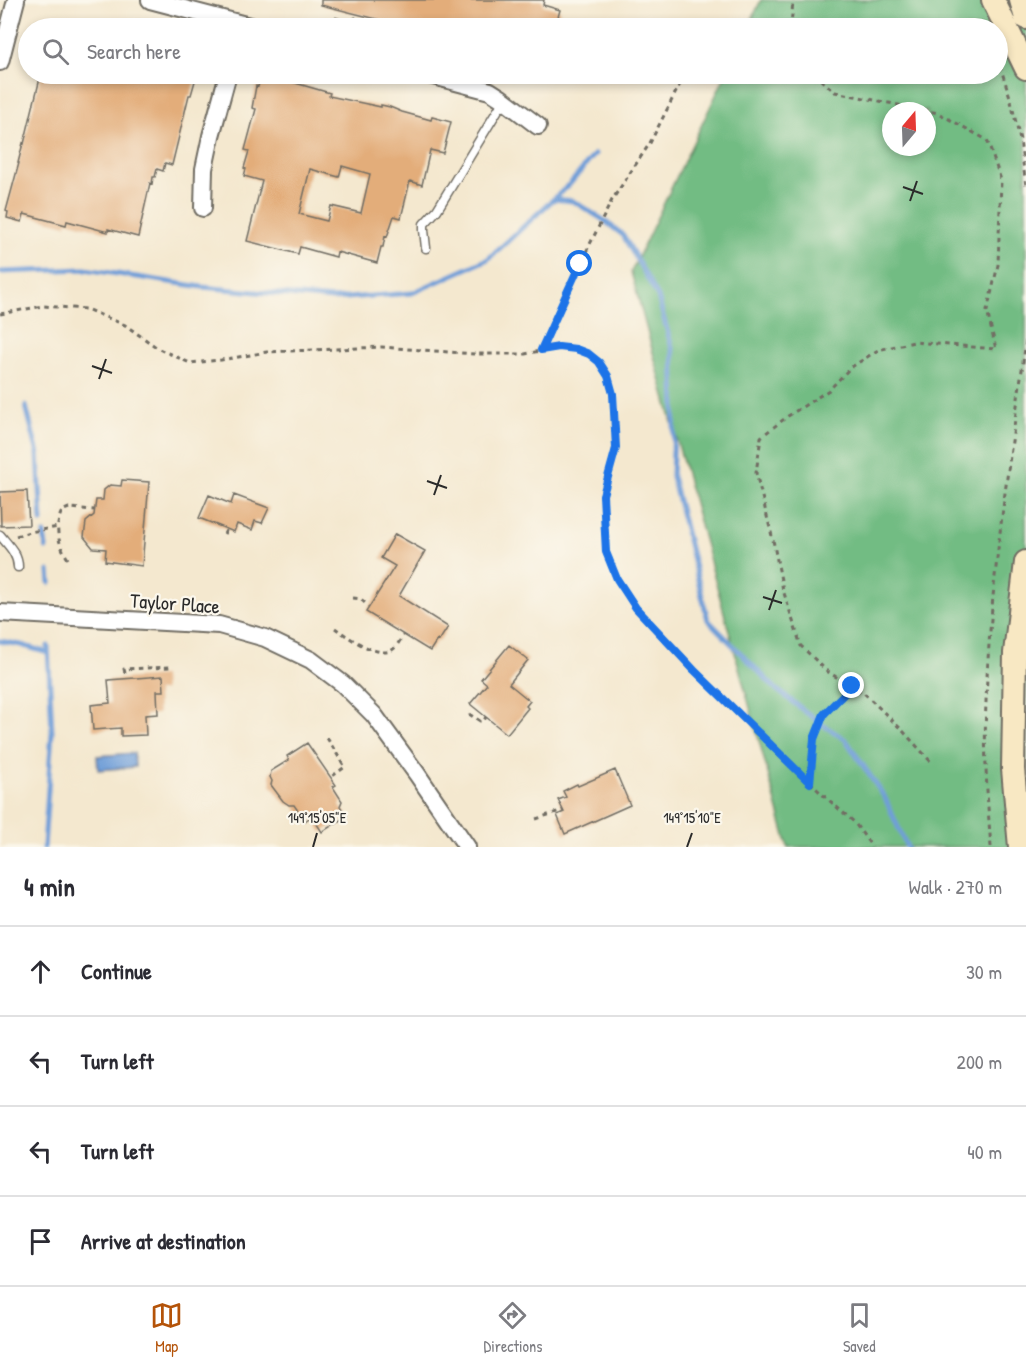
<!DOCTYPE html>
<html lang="en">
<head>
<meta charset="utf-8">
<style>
  :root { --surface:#fff; --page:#f2f2f3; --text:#2b2b33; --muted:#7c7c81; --line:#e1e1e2; --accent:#b45309 }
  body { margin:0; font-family:"Patrick Hand",sans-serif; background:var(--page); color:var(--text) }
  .compass { position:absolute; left:882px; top:102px; width:54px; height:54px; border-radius:50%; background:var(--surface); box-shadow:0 3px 9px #0003; rotate:19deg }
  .stop { position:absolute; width:18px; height:18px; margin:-14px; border:4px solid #1a73e8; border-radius:50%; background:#fff }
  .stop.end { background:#1a73e8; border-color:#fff; box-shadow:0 2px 6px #0008 }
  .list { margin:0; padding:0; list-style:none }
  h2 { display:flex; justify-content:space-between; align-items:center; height:78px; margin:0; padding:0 24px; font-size:26px }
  h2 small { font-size:20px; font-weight:400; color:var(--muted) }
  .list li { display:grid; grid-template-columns:39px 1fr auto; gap:18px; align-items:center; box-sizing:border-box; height:90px; padding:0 24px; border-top:2px solid var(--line) }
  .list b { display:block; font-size:22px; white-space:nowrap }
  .list em { font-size:20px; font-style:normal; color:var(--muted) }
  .icon { flex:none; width:33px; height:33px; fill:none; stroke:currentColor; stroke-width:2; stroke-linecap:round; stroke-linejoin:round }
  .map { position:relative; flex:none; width:1026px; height:847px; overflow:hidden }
  .search { position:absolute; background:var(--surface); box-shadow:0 3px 9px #0003; left:18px; right:18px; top:18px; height:66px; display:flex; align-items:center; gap:15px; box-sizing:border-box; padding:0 21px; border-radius:33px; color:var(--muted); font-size:22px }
  .sheet { height:438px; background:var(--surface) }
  nav { display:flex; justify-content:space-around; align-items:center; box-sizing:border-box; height:84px; border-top:2px solid var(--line); background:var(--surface); font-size:16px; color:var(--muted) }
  nav a { display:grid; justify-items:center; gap:3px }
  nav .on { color:var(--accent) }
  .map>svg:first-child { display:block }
  .forest { fill:#72bc83; stroke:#4e7457; stroke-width:1.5; fill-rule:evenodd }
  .water { fill:#6f9ed8; stroke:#4d6482; stroke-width:1.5 }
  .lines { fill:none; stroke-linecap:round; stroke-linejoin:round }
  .stream { stroke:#6f9ed8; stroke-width:5 }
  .building { fill:#e3ad7a; fill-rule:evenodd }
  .lane-casing { stroke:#716d64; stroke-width:11 }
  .street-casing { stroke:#716d64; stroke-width:20 }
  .secondary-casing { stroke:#716d64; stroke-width:26 }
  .path { stroke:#716d64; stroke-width:3; stroke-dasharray:4.5 4.5; stroke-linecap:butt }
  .lane { stroke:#fff; stroke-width:8 }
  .street { stroke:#fff; stroke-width:16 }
  .secondary { stroke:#f8e8c3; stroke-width:22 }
  .route { stroke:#1a73e8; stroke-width:8 }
  .ticks { fill:none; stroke:#2b2b2b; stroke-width:2 }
  .labels { text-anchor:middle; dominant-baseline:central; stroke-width:4.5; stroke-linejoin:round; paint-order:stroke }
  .street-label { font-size:20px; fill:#2b2b2b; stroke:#fbf7ec }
  .ticks-label { font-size:15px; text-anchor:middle; fill:#2b2b2b; stroke:#fbf7ec; stroke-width:4.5; stroke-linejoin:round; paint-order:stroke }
</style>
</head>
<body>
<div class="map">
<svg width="1026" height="847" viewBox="0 0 1026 847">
  <rect width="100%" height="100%" fill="#fbf7ec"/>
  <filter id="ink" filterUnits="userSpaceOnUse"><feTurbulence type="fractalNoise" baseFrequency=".0167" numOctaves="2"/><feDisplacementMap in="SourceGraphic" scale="12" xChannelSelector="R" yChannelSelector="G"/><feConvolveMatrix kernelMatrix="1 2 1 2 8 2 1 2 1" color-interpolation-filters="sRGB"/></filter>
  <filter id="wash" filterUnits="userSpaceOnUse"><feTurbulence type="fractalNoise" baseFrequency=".008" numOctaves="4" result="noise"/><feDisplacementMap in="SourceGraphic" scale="24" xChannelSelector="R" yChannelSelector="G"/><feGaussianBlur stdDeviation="1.35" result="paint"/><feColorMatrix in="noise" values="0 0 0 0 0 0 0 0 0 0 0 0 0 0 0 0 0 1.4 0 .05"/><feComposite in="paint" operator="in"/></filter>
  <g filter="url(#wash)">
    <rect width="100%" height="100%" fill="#f4e8cf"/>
    <!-- forest -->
    <path class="forest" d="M 761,0 L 1026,0 L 1026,847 L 788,847 L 631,272 L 726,74 L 998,74 L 998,28 L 748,28 ZM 891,111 L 927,111 L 927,147 L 891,147 Z"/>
    <!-- water -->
    <path class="water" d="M 134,753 L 135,767 L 98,770 L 97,756 Z"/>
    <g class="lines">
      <!-- stream -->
      <path class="stream" d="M 554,199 L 573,201 L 602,219 L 623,235 L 658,297 L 673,352 L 675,406 L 672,476 L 708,620 L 776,689 L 820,723 L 846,740 L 885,798 L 907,847
        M 0,272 L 85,269 L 202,287 L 333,299 L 412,293 L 488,259 L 569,185 L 595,154
        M 26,406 L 38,454 L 42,522
        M 44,534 L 46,548
        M 49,571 L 50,583
        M 0,641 L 21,645 L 48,653
        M 44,847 L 52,732 L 48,646"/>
    </g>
    <g id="blocks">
      <!-- building -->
      <path class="building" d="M 321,0 L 544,0 L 543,5 L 560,10 L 555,28 L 412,28 L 321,5 Z
        M 41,74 L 197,74 L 191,95 L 189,95 L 172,165 L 165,163 L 163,171 L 157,169 L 155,177 L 153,177 L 152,184 L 150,183 L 138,237 L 108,229 L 108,232 L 67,221 L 66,225 L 24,214 L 22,222 L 7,218 L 8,212 L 6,211 L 19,163 L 18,163 L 23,143 L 24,144 Z
        M 271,76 L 330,93 L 329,96 L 381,107 L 381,105 L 390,107 L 402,112 L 431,120 L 432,117 L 451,122 L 443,153 L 430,150 L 422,185 L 410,181 L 401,218 L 394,216 L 387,237 L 385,236 L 383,247 L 381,247 L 377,263 L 337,252 L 336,257 L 300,247 L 298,254 L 247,241 L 262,181 L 244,176 L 246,169 L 244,168 L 249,151 L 245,150 L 256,109 L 252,108 L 256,86 L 258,87 L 260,78 L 270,80 ZM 342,166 L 370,174 L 361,213 L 331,206 L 327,221 L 299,214 L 310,169 L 339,177 Z
        M 122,480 L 149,482 L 142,566 L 105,561 L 106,549 L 93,548 L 84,537 L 86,522 L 94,515 L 96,500 L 103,500 L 104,490 L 110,485 L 121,486 Z
        M 27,491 L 29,525 L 1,526 L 0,492 Z
        M 209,495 L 231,504 L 234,495 L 269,508 L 262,523 L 255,521 L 252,530 L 237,524 L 234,532 L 199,518 Z
        M 395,534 L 425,551 L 399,596 L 448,627 L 439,641 L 437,640 L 430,651 L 366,612 L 395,566 L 381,558 Z
        M 509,645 L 528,660 L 509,684 L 530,701 L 526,706 L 528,708 L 507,734 L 470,704 L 487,684 L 481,679 Z
        M 163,676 L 164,691 L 157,691 L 158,714 L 145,715 L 146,735 L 121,736 L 121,728 L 93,730 L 91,705 L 110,703 L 108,680 Z
        M 307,743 L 336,785 L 333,787 L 342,801 L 340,806 L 347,816 L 322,832 L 312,816 L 305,821 L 294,805 L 289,805 L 283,801 L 271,785 L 272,781 L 270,777 L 271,771 L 289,760 L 287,756 Z
        M 615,770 L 630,805 L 565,834 L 557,815 L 564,812 L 558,800 L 566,797 L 563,791 L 577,784 L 578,786 Z"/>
    </g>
  </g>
  <g filter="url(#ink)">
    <use href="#blocks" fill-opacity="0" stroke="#716d64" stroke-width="1.5"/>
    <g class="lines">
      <defs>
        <path id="lane" d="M 426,248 L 424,230 L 424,224 L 437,210 L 504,100
          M 0,535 C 8,545 18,554 18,567"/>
        <path id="street" d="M 150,0 L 257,28
          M 0,62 L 16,0
          M 426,74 L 490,91 L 501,98 L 538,126
          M 203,208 L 204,169 L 211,136 L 228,74
          M 0,613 L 219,625 L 265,638 L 311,660 L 343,684 L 374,715 L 417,774 L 467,847"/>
        <path id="secondary" d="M 993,0 L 1026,68
          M 1021,0 L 1026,18
          M 1020,847 L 1013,769 L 1015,653 L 1026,562"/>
      </defs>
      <!-- lane casing -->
      <use href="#lane" class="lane-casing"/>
      <!-- street casing -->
      <use href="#street" class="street-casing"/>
      <!-- secondary casing -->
      <use href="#secondary" class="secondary-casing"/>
      <!-- path -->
      <path class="path" d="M 335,18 C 343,20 352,24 358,15
        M 86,28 L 86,26 L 97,28
        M 791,28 L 793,0
        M 1000,66 L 1010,97 L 1020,140 L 1026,186
        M 521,74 L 522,78
        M 814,74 L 835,92 L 938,113 L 987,140 L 1001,180 L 998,265 L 987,311 L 996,349 L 914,342 L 878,350 L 850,368 L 829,390 L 788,416 L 761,437 L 756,473 L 773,540 L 783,590 L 801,646 L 828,672 L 865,694 L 902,730 L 933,764
        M 0,314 L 43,306 L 86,309 L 125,325 L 159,349 L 190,363 L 221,360 L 267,352 L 382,347 L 475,354 L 525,354 L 559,347 L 576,349 L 589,354 L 599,362 L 608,376 L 613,394 L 616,448 L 602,495 L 606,552 L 617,579 L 636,608 L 694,670 L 823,795 L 854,822 L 872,847
        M 541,350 L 580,264 L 612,200 L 650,143 L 685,74
        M 224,534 L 227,529
        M 16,536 L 30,532 L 58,527
        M 68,559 C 58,544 54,527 62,511 L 69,508 L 95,510
        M 353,598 L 361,599 L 369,607
        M 335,628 C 346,636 379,659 392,650 C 397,647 400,640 403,635
        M 125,673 L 124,669 L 172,667
        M 469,714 L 480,721 L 484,720 L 486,717
        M 327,738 L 345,767 L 331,777
        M 810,783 L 814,739 L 824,714 L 851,687
        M 536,819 L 563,810
        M 991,847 C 987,799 984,750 986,702 C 990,580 1010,460 1026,340"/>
      <!-- lane -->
      <use href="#lane" class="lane"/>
      <!-- street -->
      <use href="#street" class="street"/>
      <!-- secondary -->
      <use href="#secondary" class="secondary"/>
    </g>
  </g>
  <g class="lines" filter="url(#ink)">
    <!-- route -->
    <path class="route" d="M 580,264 L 541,350 L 559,347 L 576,349 L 589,354 L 599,362 L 608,376 L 613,394 L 616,448 L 603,495 L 606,552 L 617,579 L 636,608 L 694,670 L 810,783 L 814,739 L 824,714 L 852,686"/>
  </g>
  <!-- ticks -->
  <path class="ticks" d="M 903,187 L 923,194M 910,201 L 917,181M 92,366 L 112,373M 99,379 L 106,359M 427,481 L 447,488M 434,495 L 441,475M 763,597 L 782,603M 769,610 L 776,590M 313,847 L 317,833M 687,847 L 692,833"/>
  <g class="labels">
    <!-- street labels -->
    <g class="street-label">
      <text transform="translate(175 603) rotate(4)">Taylor Place</text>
    </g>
  </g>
  <g class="ticks-label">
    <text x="317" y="823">149°15'05"E</text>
    <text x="692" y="823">149°15'10"E</text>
  </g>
</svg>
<svg class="compass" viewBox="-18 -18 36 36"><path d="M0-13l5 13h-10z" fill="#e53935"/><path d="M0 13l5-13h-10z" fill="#7c7c81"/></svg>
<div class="stop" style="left:580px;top:264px"></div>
<div class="stop end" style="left:852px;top:686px"></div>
<div class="search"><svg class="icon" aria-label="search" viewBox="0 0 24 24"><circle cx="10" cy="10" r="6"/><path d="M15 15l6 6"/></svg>Search here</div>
</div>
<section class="sheet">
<h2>4 min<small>Walk · 270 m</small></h2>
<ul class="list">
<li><svg class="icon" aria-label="ahead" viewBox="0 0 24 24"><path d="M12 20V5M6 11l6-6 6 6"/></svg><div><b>Continue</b></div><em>30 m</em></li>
<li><svg class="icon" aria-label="left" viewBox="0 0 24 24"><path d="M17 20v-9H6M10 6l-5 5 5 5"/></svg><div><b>Turn left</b></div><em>200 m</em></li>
<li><svg class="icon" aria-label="left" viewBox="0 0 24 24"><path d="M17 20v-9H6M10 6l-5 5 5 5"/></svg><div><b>Turn left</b></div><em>40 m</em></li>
<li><svg class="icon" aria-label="arrive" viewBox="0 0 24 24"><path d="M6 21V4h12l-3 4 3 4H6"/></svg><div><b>Arrive at destination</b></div></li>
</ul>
</section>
<nav>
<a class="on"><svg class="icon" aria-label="map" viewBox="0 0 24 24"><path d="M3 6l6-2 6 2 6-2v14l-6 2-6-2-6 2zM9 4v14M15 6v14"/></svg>Map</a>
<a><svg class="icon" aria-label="directions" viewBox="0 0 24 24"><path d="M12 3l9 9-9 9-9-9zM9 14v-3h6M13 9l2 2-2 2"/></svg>Directions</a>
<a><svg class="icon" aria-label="saved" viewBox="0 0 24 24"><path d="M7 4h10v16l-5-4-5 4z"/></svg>Saved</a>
</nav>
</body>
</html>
